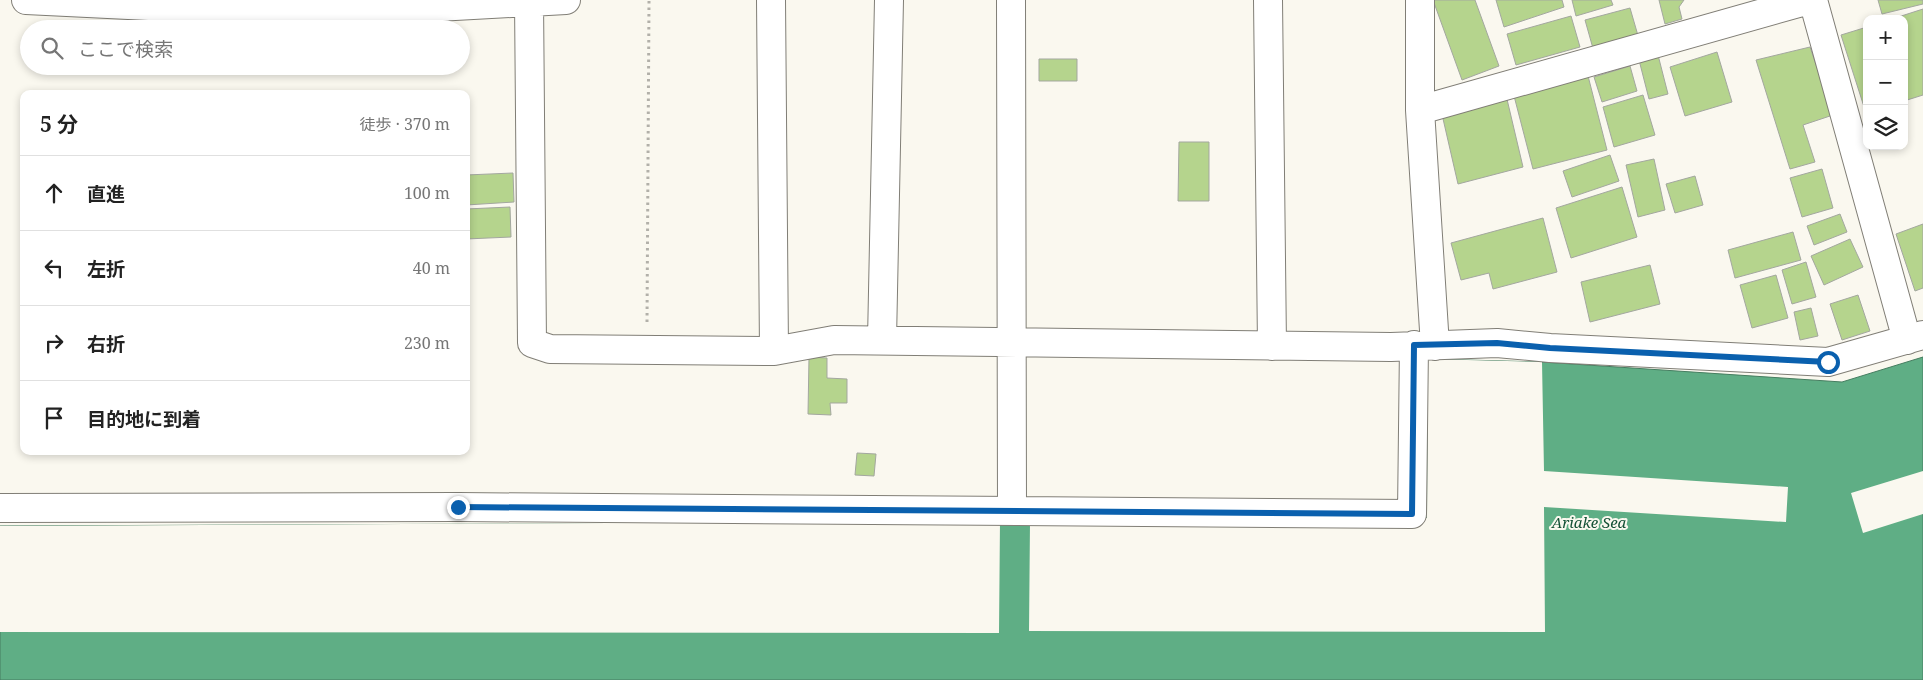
<!DOCTYPE html>
<html lang="ja">
<head>
<meta charset="utf-8">
<style>
  :root { --surface:#fff; --page:#f2f2f2; --text:#222; --muted:#767676; --line:#e0e0e0 }
  body { margin:0; font-family:"Noto Serif","Noto Sans JP",serif; background:var(--page); color:var(--text) }
  .controls { position:absolute; right:15px; top:15px; display:grid; overflow:hidden; border-radius:10px; box-shadow:0 2px 8px #0003 }
  .controls button { width:45px; height:45px; display:grid; place-items:center; padding:0; border:0; border-bottom:1px solid var(--line); background:var(--surface); color:var(--text); font:25px sans-serif }
  .stop { position:absolute; width:15px; height:15px; margin:-11px; border:4px solid #0a60ae; border-radius:50%; background:#fff }
  .stop.end { background:#0a60ae; border-color:#fff; box-shadow:0 1px 5px #0008 }
  .list { margin:0; padding:0; list-style:none }
  h2 { display:flex; justify-content:space-between; align-items:center; height:65px; margin:0; padding:0 20px; font-size:21px }
  h2 small { font-size:16px; font-weight:400; color:var(--muted) }
  .list li { display:grid; grid-template-columns:32px 1fr auto; gap:15px; align-items:center; box-sizing:border-box; height:75px; padding:0 20px; border-top:1px solid var(--line) }
  .list b { display:block; font-size:19px; white-space:nowrap }
  .list em { font-size:16px; font-style:normal; color:var(--muted) }
  .icon { flex:none; width:28px; height:28px; fill:none; stroke:currentColor; stroke-width:2; stroke-linecap:round; stroke-linejoin:round }
  .map { position:relative; flex:none; width:1923px; height:680px; overflow:hidden }
  .search { position:absolute; background:var(--surface); box-shadow:0 2px 8px #0003; left:20px; top:20px; width:450px; height:55px; display:flex; align-items:center; gap:12px; box-sizing:border-box; padding:0 18px; border-radius:28px; color:var(--muted); font-size:19px }
  .panel { position:absolute; background:var(--surface); box-shadow:0 2px 8px #0003; left:20px; top:90px; width:450px; height:365px; border-radius:10px }
  .map>svg:first-child { display:block }
  .water { fill:#5fae85; stroke:#467d60 }
  .pier { fill:#faf8ef }
  .building { fill:#b5d48d; stroke:#a3a79f }
  .lines { fill:none; stroke-linecap:round; stroke-linejoin:round }
  .street-casing { stroke:#807e76; stroke-width:30 }
  .path { stroke:#b2b0a9; stroke-width:3; stroke-dasharray:2.5 4; stroke-linecap:butt }
  .street { stroke:#fff; stroke-width:28 }
  .route { stroke:#0a60ae; stroke-width:6 }
  .labels { text-anchor:middle; dominant-baseline:central; stroke-width:4; stroke-linejoin:round; paint-order:stroke }
  .water-label { font-size:15px; font-style:italic; fill:#135135; stroke:#faf8ef }
</style>
</head>
<body>
<div class="map">
<svg width="1923" height="680" viewBox="0 0 1923 680">
  <rect width="100%" height="100%" fill="#faf8ef"/>
  <!-- water -->
  <path class="water" d="M 1923,357 L 1923,680 L 0,680 L 0,526 L 1030,522 L 1427,518 L 1428,359 L 1542,362 L 1842,382 Z"/>
  <!-- pier -->
  <path class="pier" d="M 1428,359 L 1542,362 L 1544,471 L 1788,487 L 1786,522 L 1544,507 L 1545,632 L 1029,631 L 1030,522 L 1427,518 Z
    M 1923,471 L 1923,514 L 1863,533 L 1851,493 Z
    M 1000,521 L 999,633 L 0,632 L 0,526 Z"/>
  <!-- building -->
  <path class="building" d="M 1433,0 L 1475,0 L 1499,66 L 1462,80 Z
    M 1496,0 L 1562,0 L 1564,7 L 1504,27 Z
    M 1572,0 L 1611,0 L 1613,5 L 1576,16 Z
    M 1659,0 L 1684,0 L 1679,7 L 1682,19 L 1665,24 Z
    M 1878,0 L 1923,0 L 1923,4 L 1882,14 Z
    M 1630,8 L 1639,39 L 1594,52 L 1585,20 Z
    M 1923,9 L 1923,95 L 1904,101 L 1904,19 L 1892,19 Z
    M 1571,16 L 1580,47 L 1516,65 L 1507,34 Z
    M 1867,27 L 1867,113 L 1866,113 L 1841,35 Z
    M 1810,47 L 1833,115 L 1803,125 L 1815,162 L 1790,169 L 1756,60 Z
    M 1717,52 L 1732,102 L 1685,116 L 1670,67 Z
    M 1658,55 L 1668,94 L 1649,99 L 1639,60 Z
    M 1039,59 L 1077,59 L 1077,81 L 1039,81 Z
    M 1630,66 L 1637,91 L 1602,102 L 1594,77 Z
    M 1587,72 L 1607,150 L 1533,169 L 1513,92 Z
    M 1506,95 L 1523,167 L 1458,184 L 1441,110 Z
    M 1643,95 L 1655,135 L 1614,147 L 1603,107 Z
    M 1179,142 L 1209,142 L 1209,201 L 1178,201 Z
    M 1610,155 L 1619,181 L 1572,197 L 1563,171 Z
    M 1654,159 L 1665,210 L 1638,217 L 1626,165 Z
    M 1822,169 L 1833,208 L 1802,217 L 1790,178 Z
    M 513,173 L 514,202 L 466,205 L 466,175 Z
    M 1695,176 L 1703,205 L 1675,213 L 1666,184 Z
    M 1622,187 L 1637,237 L 1571,258 L 1556,208 Z
    M 510,207 L 511,237 L 466,239 L 466,209 Z
    M 1840,214 L 1847,232 L 1814,245 L 1807,226 Z
    M 1543,218 L 1557,272 L 1493,289 L 1489,273 L 1461,280 L 1451,243 Z
    M 1923,224 L 1923,288 L 1915,291 L 1896,234 Z
    M 1793,232 L 1801,260 L 1735,278 L 1728,250 Z
    M 1850,239 L 1863,267 L 1824,285 L 1811,256 Z
    M 1806,262 L 1816,297 L 1792,304 L 1782,270 Z
    M 1650,265 L 1660,304 L 1590,322 L 1581,282 Z
    M 1776,275 L 1788,318 L 1752,328 L 1740,285 Z
    M 1858,295 L 1870,331 L 1842,340 L 1830,304 Z
    M 1811,308 L 1818,336 L 1800,340 L 1794,312 Z
    M 809,357 L 827,358 L 827,378 L 847,379 L 847,403 L 830,403 L 831,415 L 808,414 Z
    M 857,453 L 876,454 L 874,476 L 855,475 Z"/>
  <g class="lines">
    <defs>
      <path id="street" d="M 26,0 L 310,14 L 566,0
        M 529,0 L 532,343 L 550,349 L 774,351 L 834,340 L 1391,347 L 1497,343 L 1550,348 L 1828,362 L 1923,335
        M 771,0 L 774,351
        M 1011,0 L 1012,511
        M 1268,0 L 1272,346
        M 1420,0 L 1420,110 L 1435,346
        M 1813,0 L 1907,340
        M 1420,110 L 1809,0
        M 882,340 L 889,0
        M 0,508 L 458,507 L 1412,514 L 1414,345"/>
    </defs>
    <!-- street casing -->
    <use href="#street" class="street-casing"/>
    <!-- path -->
    <path class="path" d="M 647,322 L 649,0"/>
    <!-- street -->
    <use href="#street" class="street"/>
  </g>
  <g class="lines">
    <!-- route -->
    <path class="route" d="M 458,507 L 1412,514 L 1414,345 L 1497,343 L 1550,348 L 1828,362"/>
  </g>
  <g class="labels">
    <!-- water labels -->
    <g class="water-label">
      <text x="1589" y="522">Ariake Sea</text>
    </g>
  </g>
</svg>
<div class="controls">
<button>+</button>
<button>−</button>
<button><svg class="icon" aria-label="layers" viewBox="0 0 24 24"><path d="M12 4l9 5-9 5-9-5zM3 14l9 5 9-5"/></svg></button>
</div>
<div class="stop" style="left:1828px;top:362px"></div>
<div class="stop end" style="left:458px;top:507px"></div>
<div class="search"><svg class="icon" aria-label="search" viewBox="0 0 24 24"><circle cx="10" cy="10" r="6"/><path d="M15 15l6 6"/></svg>ここで検索</div>
<section class="panel">
<h2>5 分<small>徒歩 · 370 m</small></h2>
<ul class="list">
<li><svg class="icon" aria-label="ahead" viewBox="0 0 24 24"><path d="M12 20V5M6 11l6-6 6 6"/></svg><div><b>直進</b></div><em>100 m</em></li>
<li><svg class="icon" aria-label="left" viewBox="0 0 24 24"><path d="M17 20v-9H6M10 6l-5 5 5 5"/></svg><div><b>左折</b></div><em>40 m</em></li>
<li><svg class="icon" aria-label="right" viewBox="0 0 24 24"><path d="M7 20v-9h11M14 6l5 5-5 5"/></svg><div><b>右折</b></div><em>230 m</em></li>
<li><svg class="icon" aria-label="arrive" viewBox="0 0 24 24"><path d="M6 21V4h12l-3 4 3 4H6"/></svg><div><b>目的地に到着</b></div></li>
</ul>
</section>
</div>
</body>
</html>
